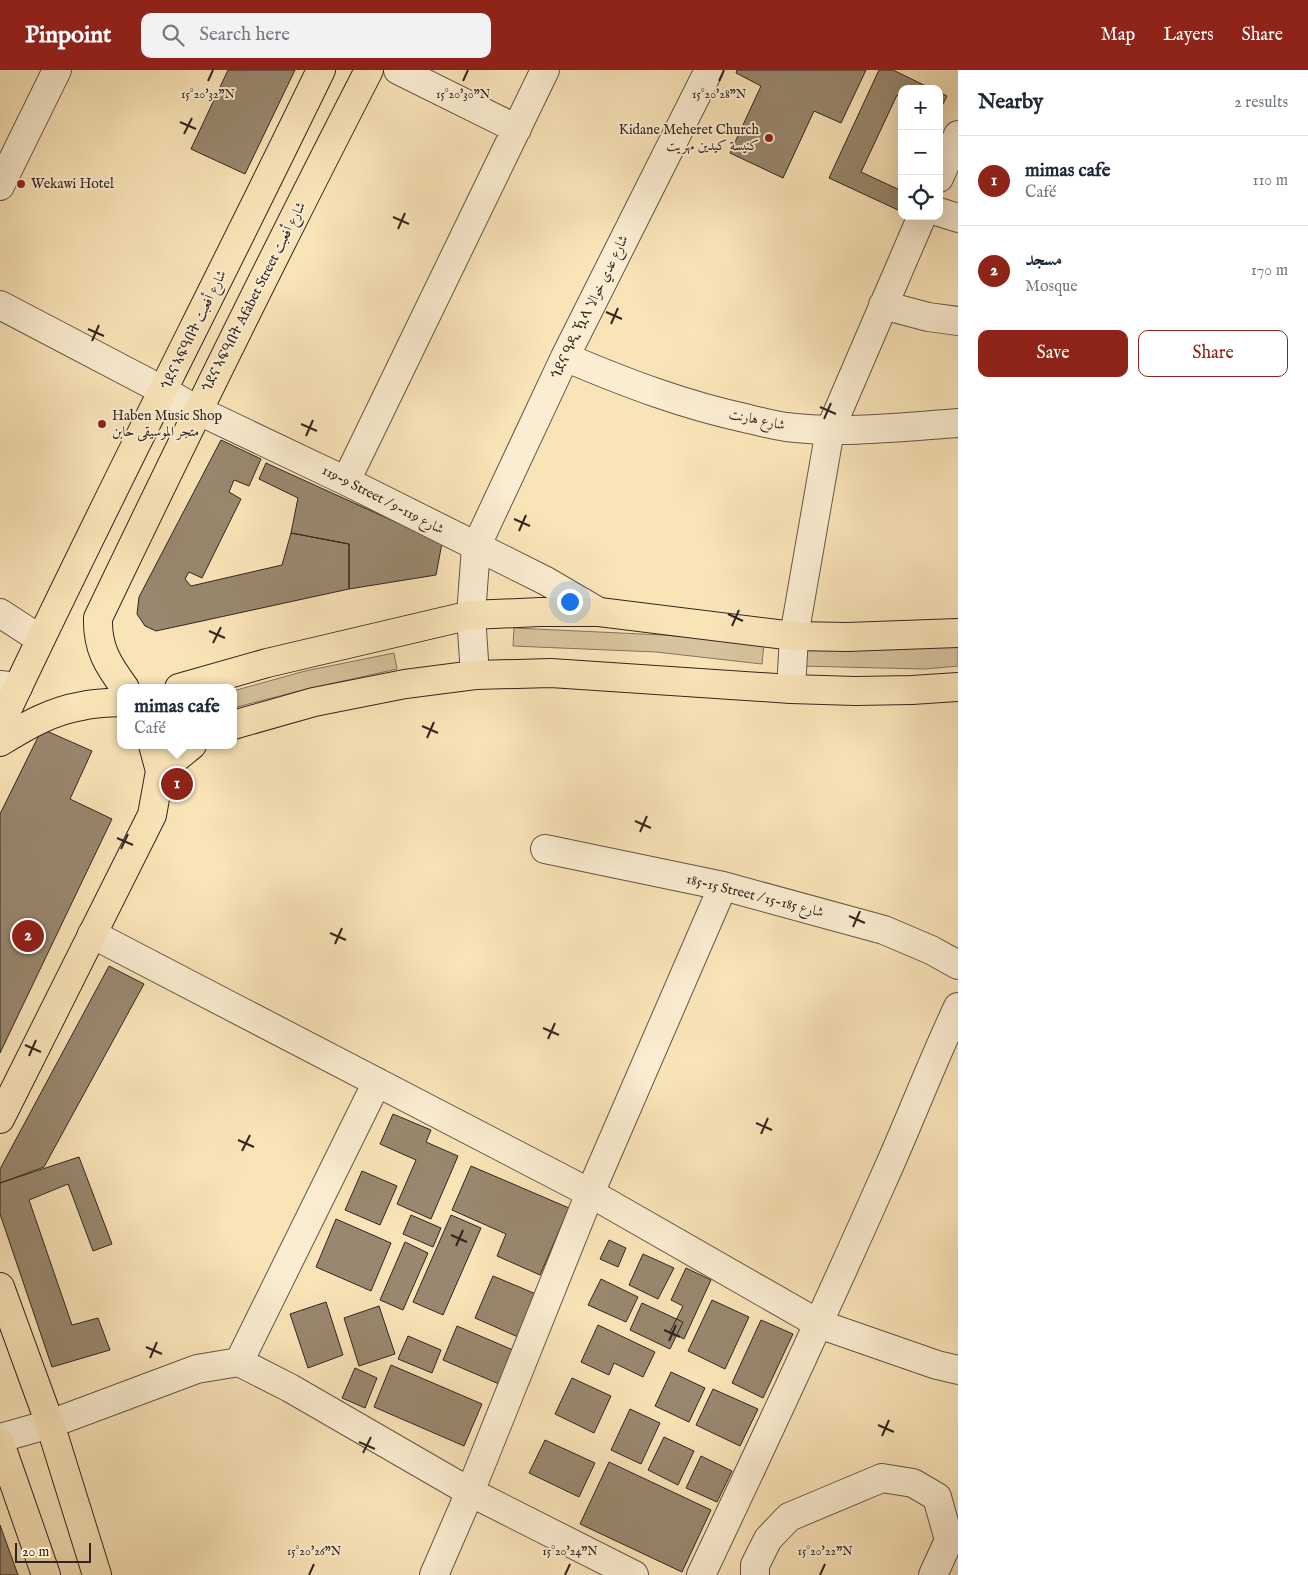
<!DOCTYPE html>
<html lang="en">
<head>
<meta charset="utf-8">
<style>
  :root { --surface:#fff; --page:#f2f2f3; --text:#1f2937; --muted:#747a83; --line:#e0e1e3; --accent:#8f2418 }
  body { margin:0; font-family:"IM FELL English",Amiri,"Noto Serif Ethiopic",serif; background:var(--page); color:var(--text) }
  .controls { position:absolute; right:15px; top:15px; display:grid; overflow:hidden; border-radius:10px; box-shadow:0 5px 20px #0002 }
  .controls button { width:45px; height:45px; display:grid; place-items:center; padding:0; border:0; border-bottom:1px solid var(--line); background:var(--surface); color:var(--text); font:25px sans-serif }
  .scale { position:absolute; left:15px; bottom:12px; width:76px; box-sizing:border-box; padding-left:5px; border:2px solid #322520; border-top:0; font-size:14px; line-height:18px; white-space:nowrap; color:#322520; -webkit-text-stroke:4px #fbedd1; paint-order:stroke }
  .you { position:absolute; left:569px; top:531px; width:18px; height:18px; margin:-12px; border:4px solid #fff; border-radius:50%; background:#1a73e8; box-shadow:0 0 0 8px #1a73e833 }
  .badge { display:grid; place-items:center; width:32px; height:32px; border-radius:50%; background:var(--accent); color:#fff; font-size:16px; font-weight:700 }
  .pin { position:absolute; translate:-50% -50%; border:2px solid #fff; box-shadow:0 1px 5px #0006 }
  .popup { position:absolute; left:117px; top:614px; width:120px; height:65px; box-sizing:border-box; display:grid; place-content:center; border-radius:10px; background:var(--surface); filter:drop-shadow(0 1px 4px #0005); font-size:16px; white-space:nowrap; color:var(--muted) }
  .popup b { font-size:19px; color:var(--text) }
  .popup::after { content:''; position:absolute; left:50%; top:100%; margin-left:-10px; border:10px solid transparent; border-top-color:var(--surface) }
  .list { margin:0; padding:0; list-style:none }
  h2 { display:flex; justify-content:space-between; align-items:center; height:65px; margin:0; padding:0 20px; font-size:21px }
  h2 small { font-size:16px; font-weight:400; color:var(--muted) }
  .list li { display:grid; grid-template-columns:32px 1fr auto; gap:15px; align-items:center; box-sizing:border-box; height:90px; padding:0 20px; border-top:1px solid var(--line) }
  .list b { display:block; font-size:19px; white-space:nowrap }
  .list p { margin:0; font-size:16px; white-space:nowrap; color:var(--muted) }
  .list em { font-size:16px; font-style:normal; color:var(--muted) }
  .actions { display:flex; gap:10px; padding:15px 20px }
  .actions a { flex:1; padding:11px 0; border:1px solid var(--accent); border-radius:10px; text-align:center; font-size:18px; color:var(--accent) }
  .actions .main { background:var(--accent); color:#fff }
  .icon { flex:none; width:28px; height:28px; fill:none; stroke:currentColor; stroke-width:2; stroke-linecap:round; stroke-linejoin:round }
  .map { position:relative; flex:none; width:958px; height:1505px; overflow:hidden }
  header { display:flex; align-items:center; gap:30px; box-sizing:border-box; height:70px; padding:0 25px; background:var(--accent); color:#fff }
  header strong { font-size:24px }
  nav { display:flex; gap:28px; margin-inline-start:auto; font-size:18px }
  .search { width:350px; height:45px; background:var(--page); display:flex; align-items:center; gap:12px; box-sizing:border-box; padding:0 18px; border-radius:10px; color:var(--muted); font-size:19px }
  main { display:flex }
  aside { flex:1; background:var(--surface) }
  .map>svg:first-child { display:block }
  .garden { fill:#d7c49e; stroke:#84745f }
  .building { fill:#99886f; stroke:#322520 }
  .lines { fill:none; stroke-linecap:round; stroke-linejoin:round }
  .minor-casing { stroke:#645546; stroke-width:30 }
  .major-casing { stroke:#322520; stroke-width:30 }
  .highway-casing { stroke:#322520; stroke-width:30 }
  .minor { stroke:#fbedd1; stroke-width:28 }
  .major { stroke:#f9e4b8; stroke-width:28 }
  .highway { stroke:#f9e4b8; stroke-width:28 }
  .ticks { fill:none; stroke:#322520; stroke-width:2 }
  .poi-dot { fill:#8f2418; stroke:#fbedd1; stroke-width:2 }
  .labels { text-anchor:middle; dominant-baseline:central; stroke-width:4; stroke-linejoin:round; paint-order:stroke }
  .poi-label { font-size:14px; fill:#322520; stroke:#fbedd1; text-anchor:start }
  .street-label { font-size:14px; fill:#322520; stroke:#fbedd1 }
  .ticks-label { font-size:12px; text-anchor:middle; fill:#322520; stroke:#fbedd1; stroke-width:4; stroke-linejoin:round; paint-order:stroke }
</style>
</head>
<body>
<header>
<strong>Pinpoint</strong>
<div class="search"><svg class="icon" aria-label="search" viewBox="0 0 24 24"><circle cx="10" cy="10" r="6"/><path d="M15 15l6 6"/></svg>Search here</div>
<nav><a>Map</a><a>Layers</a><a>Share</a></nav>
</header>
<main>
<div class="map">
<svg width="958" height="1505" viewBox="0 0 958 1505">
  <rect width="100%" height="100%" fill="#f9e4b8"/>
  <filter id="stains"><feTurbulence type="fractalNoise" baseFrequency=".004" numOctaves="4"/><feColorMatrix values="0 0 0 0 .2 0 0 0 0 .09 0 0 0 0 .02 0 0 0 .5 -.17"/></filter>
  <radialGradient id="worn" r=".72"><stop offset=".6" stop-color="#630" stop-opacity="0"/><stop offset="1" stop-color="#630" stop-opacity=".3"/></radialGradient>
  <!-- garden -->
  <path class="garden" d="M 514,558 L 663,565 L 764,573 L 762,594 L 656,582 L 513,576 Z
    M 958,576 L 958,596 L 925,599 L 799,596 L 801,578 Z
    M 394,583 L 397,599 L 307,619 L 233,638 L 233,621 L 305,601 Z"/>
  <!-- building -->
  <path class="building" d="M 228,0 L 295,0 L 245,104 L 191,79 Z
    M 737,0 L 866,0 L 841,53 L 814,41 L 783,108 L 730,83 L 761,16 L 736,3 Z
    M 879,0 L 893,0 L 932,19 L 902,19 L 902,28 L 897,25 L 861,102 L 902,121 L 902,131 L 898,140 L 829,108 Z
    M 939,22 L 947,26 L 939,42 Z
    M 221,370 L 261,389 L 249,416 L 234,410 L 229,422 L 241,429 L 202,508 L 189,502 L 185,509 L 191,516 L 282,495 L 291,463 L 349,474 L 349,519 L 156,561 L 145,556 L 137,544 L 139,527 Z
    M 266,393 L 442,473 L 436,505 L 349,519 L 349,474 L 291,463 L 298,428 L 259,409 Z
    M 42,659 L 92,681 L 70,729 L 112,749 L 0,983 L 0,744 Z
    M 109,896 L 144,914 L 44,1097 L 0,1113 L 0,1099 Z
    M 393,1044 L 431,1060 L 426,1072 L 458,1086 L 431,1149 L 397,1134 L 416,1090 L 380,1074 Z
    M 79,1087 L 112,1174 L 93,1181 L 68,1114 L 29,1130 L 72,1255 L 98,1248 L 110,1280 L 52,1297 L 0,1144 L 0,1113 Z
    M 471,1096 L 569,1138 L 540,1205 L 497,1186 L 506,1164 L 452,1140 Z
    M 362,1101 L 397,1116 L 380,1155 L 345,1140 Z
    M 411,1145 L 441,1158 L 433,1177 L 403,1164 Z
    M 451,1145 L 481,1158 L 443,1245 L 413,1232 Z
    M 336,1149 L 391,1173 L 371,1221 L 316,1197 Z
    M 609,1170 L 626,1178 L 618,1197 L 600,1189 Z
    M 405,1172 L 428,1183 L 403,1240 L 380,1230 Z
    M 643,1184 L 674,1198 L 658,1229 L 629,1215 Z
    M 686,1198 L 711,1210 L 684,1269 L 670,1262 L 683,1236 L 671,1230 Z
    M 493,1206 L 536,1224 L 518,1267 L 475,1248 Z
    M 601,1209 L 638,1227 L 626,1252 L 588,1235 Z
    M 712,1230 L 749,1247 L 725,1299 L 688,1281 Z
    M 326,1232 L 343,1285 L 308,1298 L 290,1244 Z
    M 642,1233 L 683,1252 L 670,1279 L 630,1260 Z
    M 379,1236 L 395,1284 L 359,1296 L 344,1248 Z
    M 761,1250 L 793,1264 L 763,1328 L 732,1313 Z
    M 598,1255 L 655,1282 L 643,1307 L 614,1293 L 609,1305 L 581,1292 Z
    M 457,1256 L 513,1280 L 499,1314 L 443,1290 Z
    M 408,1266 L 441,1280 L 432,1303 L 398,1289 Z
    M 391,1295 L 482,1334 L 464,1376 L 374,1337 Z
    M 355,1298 L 377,1308 L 365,1338 L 342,1328 Z
    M 671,1302 L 705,1318 L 689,1352 L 655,1336 Z
    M 572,1308 L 611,1326 L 594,1363 L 555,1344 Z
    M 713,1319 L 758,1339 L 740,1376 L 696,1355 Z
    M 630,1339 L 660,1353 L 641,1394 L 611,1380 Z
    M 664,1367 L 694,1381 L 678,1415 L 648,1400 Z
    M 545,1370 L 595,1393 L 579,1427 L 529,1403 Z
    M 701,1386 L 732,1401 L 717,1432 L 686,1418 Z
    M 609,1392 L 711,1440 L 682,1502 L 580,1454 Z
    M 0,1455 L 18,1505 L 0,1505 Z"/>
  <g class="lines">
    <defs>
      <path id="minor" d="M 398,0 L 517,59
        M 939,108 L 958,65
        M 0,116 L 57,0
        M 939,142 L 958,148
        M 0,235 L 164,321 L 197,340 L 346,411 L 546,511 L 599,542
        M 883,235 L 928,247 L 958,251
        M 565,287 C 626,313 684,335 749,349 C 761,352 774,355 786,357 C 843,364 902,357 958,353
        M 346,411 L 545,0
        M 0,543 L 40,569
        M 475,605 L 471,545 L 476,477 L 565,287 L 709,0
        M 0,615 L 18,617
        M 791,619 L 794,566 L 830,360 L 922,146
        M 545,779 L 723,816 L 884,860 L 931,880 L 958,895
        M 92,864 L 590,1123 L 819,1254 L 937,1295 L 958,1300
        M 239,1292 L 377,1012
        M 0,1368 L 50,1354 L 197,1299 L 239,1292 L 290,1318 L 470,1422 L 634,1505
        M 434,1505 L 470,1422 L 590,1123 L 723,816
        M 701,1505 C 763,1374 824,1243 883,1110 C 909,1053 931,994 958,937
        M 755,1505 L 755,1495 L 768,1469 L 789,1447 L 882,1408 L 913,1413 L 937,1427 L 949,1470 L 933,1505"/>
      <path id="major" d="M 179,618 L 267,593 L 471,545 L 540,542 L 599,542 L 794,566 L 847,567 L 958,563
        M 233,655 L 314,632 L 405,614 L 475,605 L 551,603 L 791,619 L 855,621 L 912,620 L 958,617
        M 0,672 C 26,656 51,641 82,636 C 94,633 108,633 121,632
        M 160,701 L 192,675"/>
      <path id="highway" d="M 125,618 C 108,595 97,578 98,548 C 186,364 276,181 369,0
        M 0,655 C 103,435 215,219 321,0
        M 0,1049 L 152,745 L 160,701 L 153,675
        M 0,1217 L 50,1354 L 97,1505
        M 0,1373 L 46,1505"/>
    </defs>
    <!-- minor casing -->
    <use href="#minor" class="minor-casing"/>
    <!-- major casing -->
    <use href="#major" class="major-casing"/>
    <!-- highway casing -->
    <use href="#highway" class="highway-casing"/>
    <!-- minor -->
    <use href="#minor" class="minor"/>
    <!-- major -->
    <use href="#major" class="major"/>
    <!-- highway -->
    <use href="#highway" class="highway"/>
  </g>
  <!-- ticks -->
  <path class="ticks" d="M 208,11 L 213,0M 463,11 L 468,0M 719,11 L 724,0M 180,52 L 196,59M 184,64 L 192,48M 393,147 L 409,154M 398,159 L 405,143M 606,242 L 622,249M 611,254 L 618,238M 88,259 L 104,266M 92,271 L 99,255M 820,337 L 836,344M 824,349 L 831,333M 301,354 L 317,361M 306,366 L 313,350M 514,449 L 530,456M 519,461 L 526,445M 728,544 L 743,551M 732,556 L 739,540M 209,561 L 225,568M 213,573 L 221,557M 422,656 L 438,663M 427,668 L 434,652M 635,751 L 651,758M 640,762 L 647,746M 117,768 L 133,775M 121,779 L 128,764M 849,846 L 865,853M 853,857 L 860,841M 330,863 L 346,870M 335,874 L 342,858M 543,958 L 559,965M 548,969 L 555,953M 25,975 L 41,982M 29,986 L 36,970M 756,1053 L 772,1060M 761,1064 L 768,1048M 238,1070 L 254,1077M 242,1081 L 250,1065M 451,1165 L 467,1172M 456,1176 L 463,1160M 664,1260 L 680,1267M 669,1271 L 676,1255M 146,1277 L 162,1284M 150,1288 L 157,1272M 878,1355 L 894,1362M 882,1366 L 889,1350M 359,1372 L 375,1379M 363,1383 L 371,1367M 309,1505 L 314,1494M 565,1505 L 570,1494M 820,1505 L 825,1494"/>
  <!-- markers -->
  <g class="poi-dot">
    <circle cx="769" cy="68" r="5"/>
    <circle cx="21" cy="114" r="5"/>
    <circle cx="102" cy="354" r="5"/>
  </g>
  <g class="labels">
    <!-- poi labels -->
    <g class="poi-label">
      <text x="759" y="60" text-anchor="end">Kidane Meheret Church<tspan x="759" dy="16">كنيسة كيدين مهريت</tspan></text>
      <text x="31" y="114">Wekawi Hotel</text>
      <text x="112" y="346">Haben Music Shop<tspan x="112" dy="16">متجر الموسيقى حابن</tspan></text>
    </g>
    <!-- street labels -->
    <g class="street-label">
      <text transform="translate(254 227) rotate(-63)">ጎደና ኣፍዓበት Afabet Street شارع أفعبت</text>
      <text transform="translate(590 237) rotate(-64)">ጎደና ዓዲ ዃላ شارع عدي خوالا</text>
      <text transform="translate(194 260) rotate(-64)">ጎደና ኣፍዓበት شارع أفعبت</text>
      <text transform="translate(757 350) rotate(12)">شارع هارنت</text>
      <text transform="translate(383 430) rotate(27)">119-9 Street / شارع 119-9</text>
      <text transform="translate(755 826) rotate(14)">185-15 Street / شارع 185-15</text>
    </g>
  </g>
  <g class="ticks-label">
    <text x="208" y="28">15°20'32"N</text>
    <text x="463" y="28">15°20'30"N</text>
    <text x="719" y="28">15°20'28"N</text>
    <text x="314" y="1485">15°20'26"N</text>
    <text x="570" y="1485">15°20'24"N</text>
    <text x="825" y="1485">15°20'22"N</text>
  </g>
  <rect width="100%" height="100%" filter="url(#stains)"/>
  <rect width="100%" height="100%" fill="url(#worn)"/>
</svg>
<div class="controls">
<button>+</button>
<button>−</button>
<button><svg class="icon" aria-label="locate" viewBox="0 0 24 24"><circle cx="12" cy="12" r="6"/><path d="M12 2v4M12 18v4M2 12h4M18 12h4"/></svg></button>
</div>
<div class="scale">20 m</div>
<div class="you"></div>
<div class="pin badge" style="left:177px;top:714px">1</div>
<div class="popup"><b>mimas cafe</b>Café</div>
<div class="pin badge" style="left:28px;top:866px">2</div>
</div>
<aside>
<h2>Nearby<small>2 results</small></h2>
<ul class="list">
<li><span class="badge">1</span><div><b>mimas cafe</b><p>Café</p></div><em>110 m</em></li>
<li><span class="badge">2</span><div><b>مسجد</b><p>Mosque</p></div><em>170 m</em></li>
</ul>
<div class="actions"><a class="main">Save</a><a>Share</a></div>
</aside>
</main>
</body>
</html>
